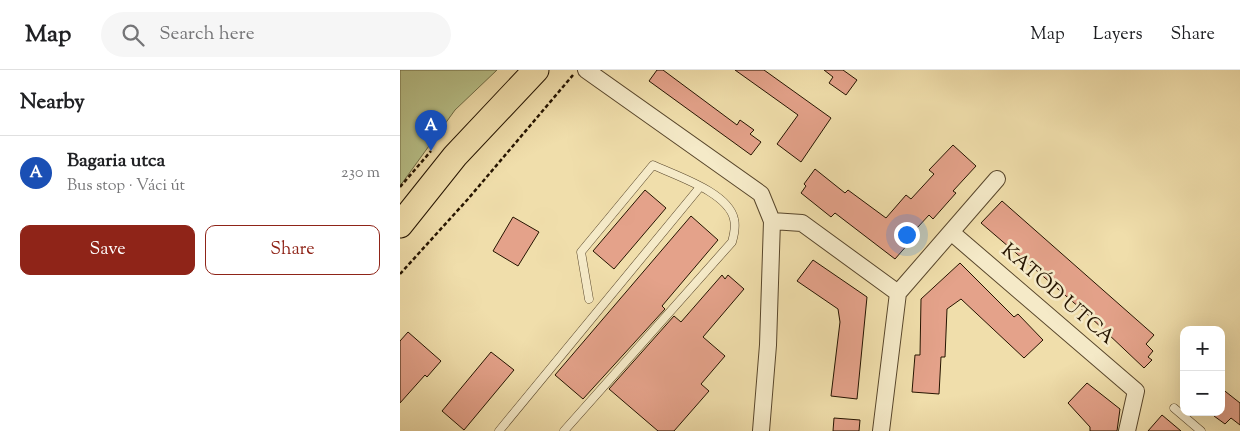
<!DOCTYPE html>
<html lang="en">
<head>
<meta charset="utf-8">
<style>
  :root { --surface:#fff; --page:#f6f6f6; --text:#202124; --muted:#757577; --line:#e0e0e0; --accent:#8f2418 }
  body { margin:0; font-family:"Sorts Mill Goudy",serif; background:var(--page); color:var(--text) }
  .controls { position:absolute; right:15px; bottom:15px; display:grid; overflow:hidden; border-radius:10px; box-shadow:0 5px 20px #0002 }
  .controls button { width:45px; height:45px; display:grid; place-items:center; padding:0; border:0; border-bottom:1px solid var(--line); background:var(--surface); color:var(--text); font:25px sans-serif }
  .you { position:absolute; left:506px; top:164px; width:18px; height:18px; margin:-12px; border:4px solid #fff; border-radius:50%; background:#1a73e8; box-shadow:0 0 0 8px #1a73e833 }
  .badge { display:grid; place-items:center; width:32px; height:32px; border-radius:50%; background:var(--accent); color:#fff; font-size:16px; font-weight:700 }
  .pin { position:absolute; translate:-50% -41px; filter:drop-shadow(0 1px 2px #0008) }
  .pin::after { content:''; position:absolute; top:26px; width:18px; height:15px; background:inherit; clip-path:polygon(0 0,100% 0,50% 100%) }
  .list { margin:0; padding:0; list-style:none }
  h2 { display:flex; justify-content:space-between; align-items:center; height:65px; margin:0; padding:0 20px; font-size:21px }
  h2 small { font-size:16px; font-weight:400; color:var(--muted) }
  .list li { display:grid; grid-template-columns:32px 1fr auto; gap:15px; align-items:center; box-sizing:border-box; height:75px; padding:0 20px; border-top:1px solid var(--line) }
  .list b { display:block; font-size:19px; white-space:nowrap }
  .list p { margin:0; font-size:16px; white-space:nowrap; color:var(--muted) }
  .list em { font-size:16px; font-style:normal; color:var(--muted) }
  .actions { display:flex; gap:10px; padding:15px 20px }
  .actions a { flex:1; padding:11px 0; border:1px solid var(--accent); border-radius:10px; text-align:center; font-size:18px; color:var(--accent) }
  .actions .main { background:var(--accent); color:#fff }
  .icon { flex:none; width:28px; height:28px; fill:none; stroke:currentColor; stroke-width:2; stroke-linecap:round; stroke-linejoin:round }
  .map { position:relative; flex:none; width:840px; height:361px; overflow:hidden }
  header { display:flex; align-items:center; gap:30px; box-sizing:border-box; height:70px; padding:0 25px; background:var(--surface); border-bottom:1px solid var(--line) }
  header strong { font-size:24px }
  nav { display:flex; gap:28px; margin-inline-start:auto; font-size:18px }
  .search { width:350px; height:45px; background:var(--page); display:flex; align-items:center; gap:12px; box-sizing:border-box; padding:0 18px; border-radius:28px; color:var(--muted); font-size:19px }
  main { display:flex }
  aside { flex:1; background:var(--surface) }
  .map>svg:first-child { display:block }
  .green { fill:#b8c189; stroke:#6e6a44 }
  .building { fill:#e4a28a; stroke:#251400 }
  .lines { fill:none; stroke-linecap:round; stroke-linejoin:round }
  .lane-casing { stroke:#58462b; stroke-width:9 }
  .street-casing { stroke:#58462b; stroke-width:18 }
  .primary-casing { stroke:#251400; stroke-width:27 }
  .path { stroke:#251400; stroke-width:2.5; stroke-dasharray:4 2.5; stroke-linecap:butt }
  .lane { stroke:#f5eac8; stroke-width:8 }
  .street { stroke:#f5eac8; stroke-width:16 }
  .primary { stroke:#f0deab; stroke-width:25 }
  .labels { text-anchor:middle; dominant-baseline:central; stroke-width:5; stroke-linejoin:round; paint-order:stroke }
  .street-label { font-size:20px; fill:#251400; stroke:#f5eac8 }
</style>
</head>
<body>
<header>
<strong>Map</strong>
<div class="search"><svg class="icon" aria-label="search" viewBox="0 0 24 24"><circle cx="10" cy="10" r="6"/><path d="M15 15l6 6"/></svg>Search here</div>
<nav><a>Map</a><a>Layers</a><a>Share</a></nav>
</header>
<main>
<aside>
<h2>Nearby<small></small></h2>
<ul class="list">
<li><span class="badge" style="background:#1a4fb4">A</span><div><b>Bagaria utca</b><p>Bus stop · Váci út</p></div><em>230 m</em></li>
</ul>
<div class="actions"><a class="main">Save</a><a>Share</a></div>
</aside>
<div class="map">
<svg width="840" height="361" viewBox="0 0 840 361">
  <rect width="100%" height="100%" fill="#f0deab"/>
  <filter id="stains"><feTurbulence type="fractalNoise" baseFrequency=".004" numOctaves="4"/><feColorMatrix values="0 0 0 0 .2 0 0 0 0 .09 0 0 0 0 .02 0 0 0 .5 -.17"/></filter>
  <radialGradient id="worn" r=".72"><stop offset=".6" stop-color="#630" stop-opacity="0"/><stop offset="1" stop-color="#630" stop-opacity=".3"/></radialGradient>
  <!-- green -->
  <path class="green" d="M 0,0 L 97,0 L 55,40 L 0,116 Z"/>
  <!-- building -->
  <path class="building" d="M 257,0 L 263,0 L 337,55 L 340,50 L 354,60 L 350,64 L 361,72 L 351,85 L 249,11 Z
    M 335,0 L 364,0 L 431,48 L 401,92 L 377,74 L 398,45 Z
    M 424,0 L 443,0 L 457,10 L 446,25 L 429,13 L 433,7 Z
    M 553,75 L 576,96 L 553,121 L 556,123 L 533,149 L 529,145 L 506,170 L 509,173 L 495,189 L 435,143 L 431,147 L 401,123 L 406,116 L 404,114 L 415,99 L 445,123 L 448,120 L 486,148 L 506,125 L 511,129 L 534,104 L 529,100 Z
    M 245,120 L 266,138 L 214,199 L 193,181 Z
    M 602,131 L 754,265 L 746,274 L 753,281 L 748,287 L 752,290 L 744,298 L 687,244 L 581,153 Z
    M 291,146 L 318,170 L 262,236 L 265,239 L 183,329 L 155,305 Z
    M 113,147 L 139,162 L 118,196 L 93,181 Z
    M 413,190 L 467,227 L 457,329 L 431,326 L 440,252 L 438,239 L 397,211 Z
    M 560,193 L 614,247 L 618,244 L 643,270 L 624,288 L 561,229 L 547,239 L 545,287 L 541,287 L 539,324 L 512,322 L 515,285 L 520,285 L 521,229 Z
    M 322,205 L 325,209 L 328,205 L 344,219 L 303,267 L 325,286 L 301,314 L 309,321 L 274,361 L 258,361 L 209,319 L 274,246 L 281,252 Z
    M 8,262 L 41,291 L 27,307 L 25,305 L 0,333 L 0,271 Z
    M 91,282 L 114,300 L 64,360 L 42,341 Z
    M 687,313 L 720,339 L 717,361 L 690,361 L 690,357 L 668,333 Z
    M 821,318 L 840,333 L 840,355 L 831,348 L 825,354 L 814,346 L 817,342 L 821,342 Z
    M 762,345 L 781,361 L 748,361 Z
    M 434,348 L 460,350 L 459,361 L 433,361 Z"/>
  <g class="lines">
    <defs>
      <path id="lane" d="M 774,338 L 801,361
        M 99,361 L 300,117
        M 164,361 L 332,172 C 334,165 336,157 334,149 C 328,122 276,106 253,95 L 181,182 L 189,229"/>
      <path id="street" d="M 186,0 L 361,124 L 372,151 L 368,275 L 361,361
        M 372,151 L 402,153 L 498,223
        M 551,162 L 736,321 L 727,361
        M 481,361 L 498,223 L 597,109"/>
      <path id="primary" d="M 0,155 L 55,86 L 136,0"/>
    </defs>
    <!-- lane casing -->
    <use href="#lane" class="lane-casing"/>
    <!-- street casing -->
    <use href="#street" class="street-casing"/>
    <!-- primary casing -->
    <use href="#primary" class="primary-casing"/>
    <!-- path -->
    <path class="path" d="M 0,117 L 31,81
      M 0,204 L 68,129 L 173,5"/>
    <!-- lane -->
    <use href="#lane" class="lane"/>
    <!-- street -->
    <use href="#street" class="street"/>
    <!-- primary -->
    <use href="#primary" class="primary"/>
  </g>
  <g class="labels">
    <!-- street labels -->
    <g class="street-label">
      <text transform="translate(657 225) rotate(41)">KATÓD UTCA</text>
    </g>
  </g>
  <rect width="100%" height="100%" filter="url(#stains)"/>
  <rect width="100%" height="100%" fill="url(#worn)"/>
</svg>
<div class="controls">
<button>+</button>
<button>−</button>
</div>
<div class="you"></div>
<div class="pin badge" style="left:31px;top:81px;background:#1a4fb4">A</div>
</div>
</main>
</body>
</html>
